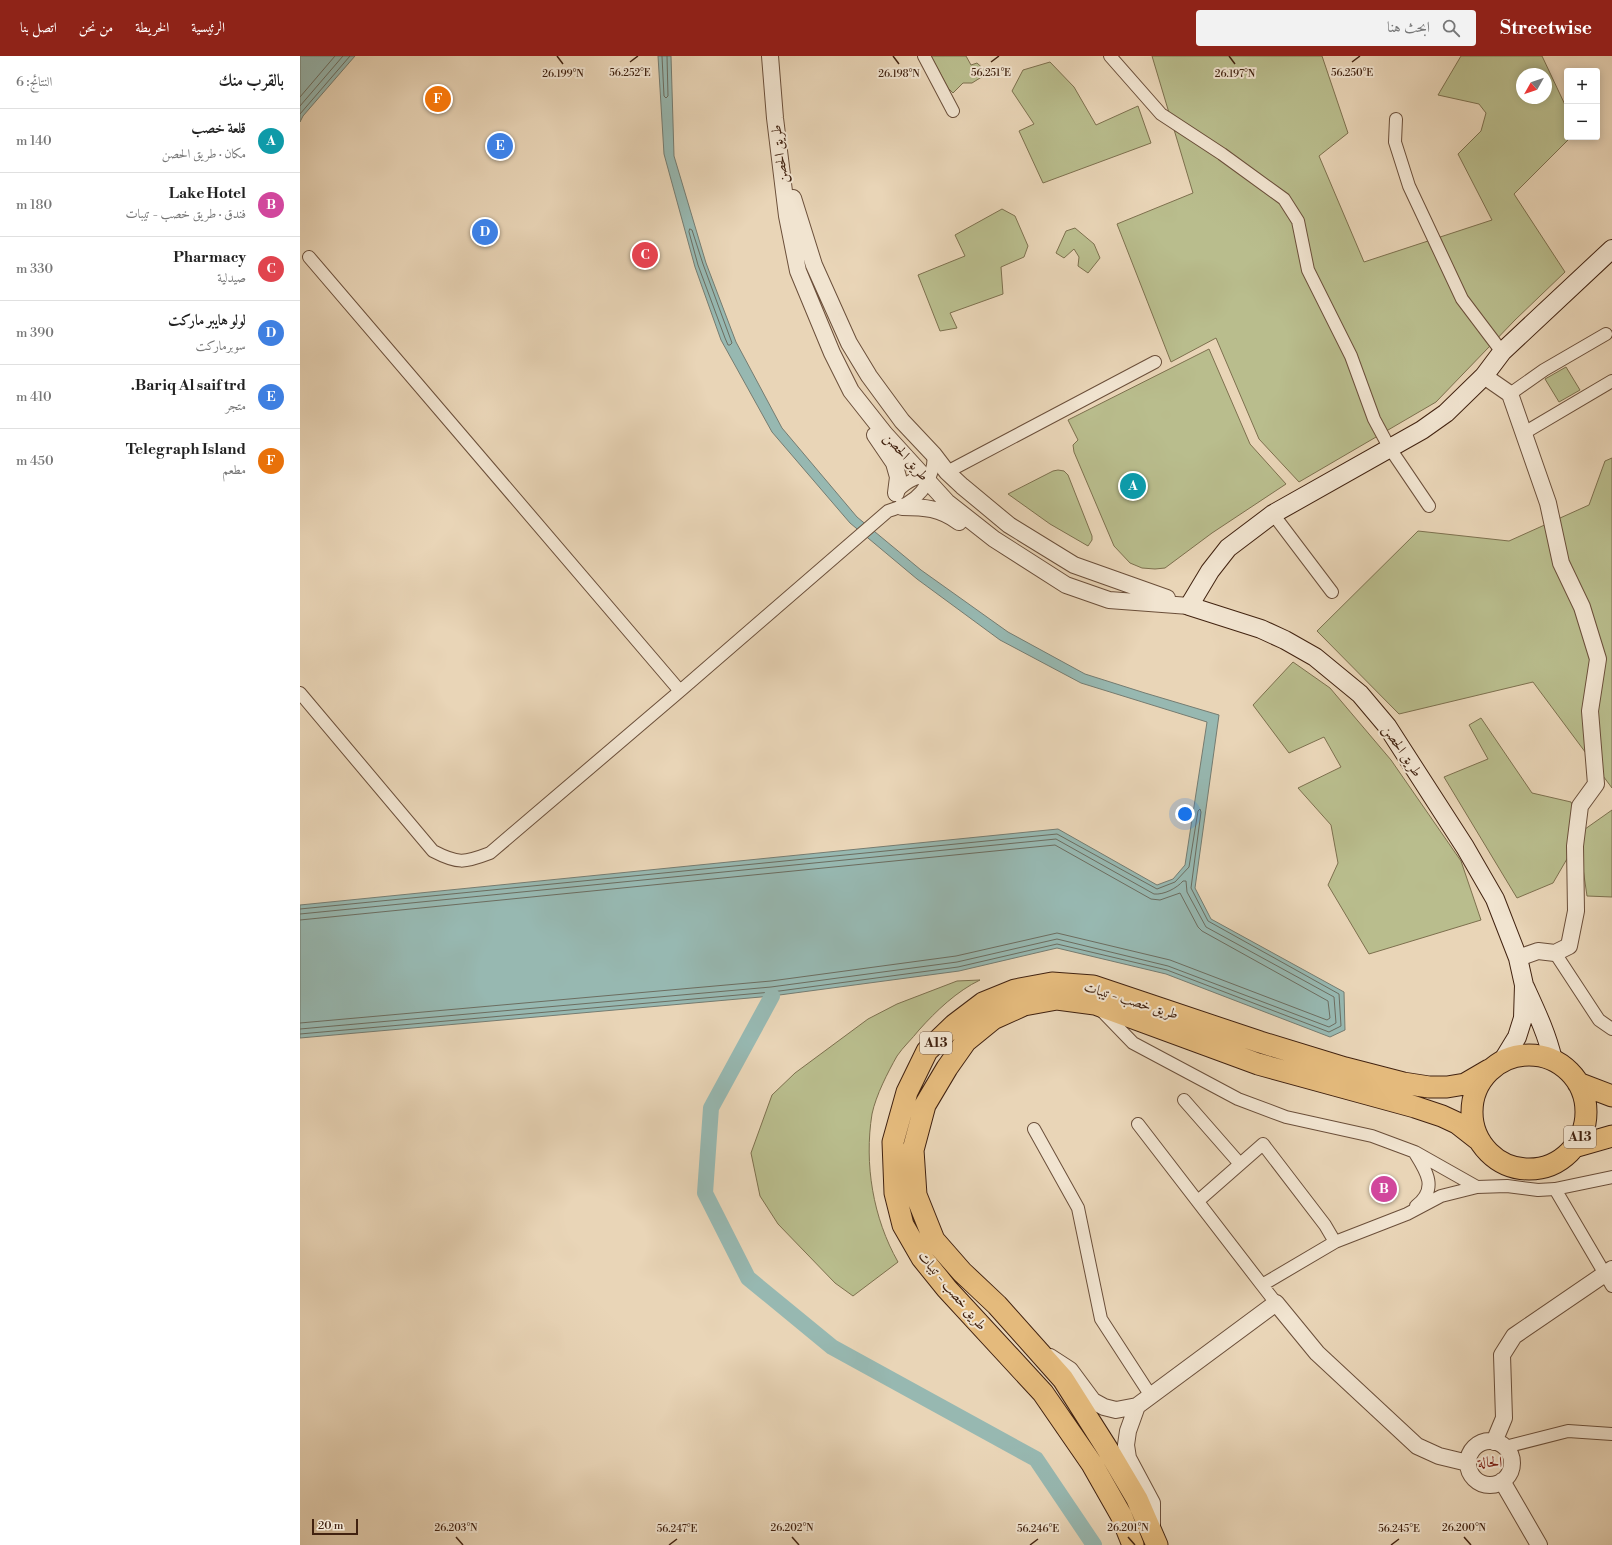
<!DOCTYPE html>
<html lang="ar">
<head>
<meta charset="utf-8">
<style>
  :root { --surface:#fff; --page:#f2f2f2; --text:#222; --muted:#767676; --line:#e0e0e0; --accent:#8f2418 }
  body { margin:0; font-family:"Libre Bodoni",Amiri,serif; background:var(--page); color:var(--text); direction:rtl }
  .controls { position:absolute; right:12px; top:12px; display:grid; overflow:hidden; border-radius:4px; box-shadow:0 2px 10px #0003 }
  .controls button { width:36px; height:36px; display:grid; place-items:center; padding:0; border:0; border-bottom:1px solid var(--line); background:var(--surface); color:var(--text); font:20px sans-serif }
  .compass { position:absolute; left:1216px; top:12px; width:36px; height:36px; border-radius:50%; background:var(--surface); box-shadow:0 2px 10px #0003; rotate:230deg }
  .scale { position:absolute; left:12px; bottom:10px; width:46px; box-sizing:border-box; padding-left:4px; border:2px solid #412210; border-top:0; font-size:11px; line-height:14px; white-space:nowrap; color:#412210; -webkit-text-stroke:3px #f1e4d0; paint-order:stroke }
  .you { position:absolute; left:885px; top:758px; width:14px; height:14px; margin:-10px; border:3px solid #fff; border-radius:50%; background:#1a73e8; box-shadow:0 0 0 6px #1a73e833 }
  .badge { display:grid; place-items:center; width:26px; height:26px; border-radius:50%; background:var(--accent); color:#fff; font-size:13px; font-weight:700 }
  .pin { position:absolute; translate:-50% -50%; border:2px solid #fff; box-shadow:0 1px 4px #0006 }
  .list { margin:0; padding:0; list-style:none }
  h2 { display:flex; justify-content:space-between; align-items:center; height:52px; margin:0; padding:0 16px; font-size:17px }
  h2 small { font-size:13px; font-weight:400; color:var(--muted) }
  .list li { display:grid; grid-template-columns:26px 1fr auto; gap:12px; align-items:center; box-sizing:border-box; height:64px; padding:0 16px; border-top:1px solid var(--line) }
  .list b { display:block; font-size:15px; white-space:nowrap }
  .list p { margin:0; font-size:13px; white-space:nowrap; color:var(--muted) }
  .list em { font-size:13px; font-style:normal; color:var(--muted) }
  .icon { flex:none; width:22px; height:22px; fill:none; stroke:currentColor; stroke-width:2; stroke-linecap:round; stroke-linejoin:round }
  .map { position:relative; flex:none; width:1312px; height:1489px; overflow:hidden; direction:ltr }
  header { display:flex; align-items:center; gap:24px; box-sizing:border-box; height:56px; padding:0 20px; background:var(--accent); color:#fff }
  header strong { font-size:19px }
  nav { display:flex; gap:22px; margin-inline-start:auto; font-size:14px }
  .search { width:280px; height:36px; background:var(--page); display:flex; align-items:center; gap:10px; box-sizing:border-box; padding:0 14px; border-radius:4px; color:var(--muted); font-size:15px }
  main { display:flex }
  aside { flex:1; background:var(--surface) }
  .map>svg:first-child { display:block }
  .green { fill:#b9bd8d; stroke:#7d704e; fill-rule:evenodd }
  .water { fill:#97b8b1; stroke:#757c71 }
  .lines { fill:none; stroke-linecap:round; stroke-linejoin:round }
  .shore { stroke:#6c6d60; stroke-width:1 }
  .canal { stroke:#97b8b1; stroke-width:16 }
  .minor-casing { stroke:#6b4f3a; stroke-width:14 }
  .tertiary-casing { stroke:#6b4f3a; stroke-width:18 }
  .secondary-casing { stroke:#412210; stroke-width:20 }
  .trunk-casing { stroke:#412210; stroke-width:23 }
  .minor { stroke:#f1e4d0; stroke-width:12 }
  .tertiary { stroke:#f1e4d0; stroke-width:16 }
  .secondary { stroke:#f1e4d0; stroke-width:18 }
  .trunk { stroke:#e4ba7c; stroke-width:21 }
  .ticks { fill:none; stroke:#412210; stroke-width:1.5 }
  .labels { text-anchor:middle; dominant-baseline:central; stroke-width:4; stroke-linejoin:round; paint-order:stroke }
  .shield { fill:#f1e4d0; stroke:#765c4a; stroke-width:1 }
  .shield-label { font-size:13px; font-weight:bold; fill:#412210 }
  .street-label { font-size:14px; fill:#412210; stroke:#f1e4d0 }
  .neighbourhood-label { font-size:15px; fill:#7a1f14; stroke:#f1e4d0 }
  .ticks-label { font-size:10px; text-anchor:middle; fill:#412210; stroke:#f1e4d0; stroke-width:4; stroke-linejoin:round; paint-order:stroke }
</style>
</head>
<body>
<header>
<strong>Streetwise</strong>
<div class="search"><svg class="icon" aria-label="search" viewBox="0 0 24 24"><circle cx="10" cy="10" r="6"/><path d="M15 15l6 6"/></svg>ابحث هنا</div>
<nav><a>الرئيسية</a><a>الخريطة</a><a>من نحن</a><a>اتصل بنا</a></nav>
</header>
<main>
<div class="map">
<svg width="1312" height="1489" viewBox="0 0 1312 1489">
  <rect width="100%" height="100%" fill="#e9d5b7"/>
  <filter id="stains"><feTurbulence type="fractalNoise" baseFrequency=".005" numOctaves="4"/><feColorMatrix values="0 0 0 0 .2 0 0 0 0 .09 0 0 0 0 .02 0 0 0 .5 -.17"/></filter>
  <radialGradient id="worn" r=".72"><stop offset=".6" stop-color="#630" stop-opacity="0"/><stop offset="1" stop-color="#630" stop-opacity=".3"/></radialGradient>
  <!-- green -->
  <path class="green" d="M 631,0 L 666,0 L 671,9 L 677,7 L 688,17 L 672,27 L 663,27 L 653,37 L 648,32 Z
    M 852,0 L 1022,0 L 1048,77 L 1019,100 L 1064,206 L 1192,164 L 1158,98 L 1181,75 L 1186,57 L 1179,48 L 1138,39 L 1161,0 L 1242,0 L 1267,53 L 1267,81 L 1271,81 L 1214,138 L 1265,216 L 1215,264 L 1136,346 L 999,426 L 959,383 L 916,282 L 871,306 L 817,168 L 893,137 ZM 1222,18 L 1246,18 L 1246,42 L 1222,42 Z
    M 750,6 L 774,31 L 796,69 L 838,50 L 851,87 L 743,127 L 719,75 L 734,68 L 712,35 L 723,14 Z
    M 702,153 L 715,160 L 728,190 L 724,201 L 701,211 L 703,238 L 650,257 L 657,272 L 640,275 L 618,219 L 665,200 L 655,179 Z
    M 775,172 L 794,188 L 800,202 L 788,217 L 778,210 L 779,201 L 774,193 L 764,202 L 756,197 L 766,175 Z
    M 909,293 L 950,388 L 986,428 L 912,477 L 865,512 L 855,513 L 842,512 L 830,507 L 814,490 L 774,396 L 773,389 L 778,384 L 768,364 Z
    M 1266,311 L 1280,334 L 1259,346 L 1245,323 Z
    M 1312,402 L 1312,732 L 1233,626 L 1099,658 L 1017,575 L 1118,475 L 1209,485 L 1289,449 L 1305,405 Z
    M 758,414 L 764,415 L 768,419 L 792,480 L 792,484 L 788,490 L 750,468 L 708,438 L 753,415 Z
    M 993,606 L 1030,632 L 1091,704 L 1161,805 L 1181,864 L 1069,898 L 1028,829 L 1038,807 L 1031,769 L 998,732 L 1041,711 L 1024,681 L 989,697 L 953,649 Z
    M 1181,662 L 1232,737 L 1271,746 L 1280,767 L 1271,796 L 1253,827 L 1217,842 L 1144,721 L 1188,703 L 1169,669 Z
    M 1312,754 L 1312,841 L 1287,840 L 1278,778 Z
    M 680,924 C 657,935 636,955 619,974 C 612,983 603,991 597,1000 C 588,1016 576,1039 572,1058 C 564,1108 573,1162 598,1206 L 553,1240 L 535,1227 L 478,1168 L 460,1140 L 451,1097 L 472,1039 L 495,1017 L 568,963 L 597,948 L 657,925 Z"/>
  <!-- water -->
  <path class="water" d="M 0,0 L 55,0 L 3,60 L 0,66 Z
    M 358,0 L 371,0 L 374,100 L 406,207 L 436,286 L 482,372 L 557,461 L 621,514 L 708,576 L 785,618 L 845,637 L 919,659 L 895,832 L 911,863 L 1044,936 L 1045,974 L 1030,981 L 866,918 L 757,892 L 659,915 L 472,940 L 0,982 L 0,849 L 758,773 L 857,829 L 873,823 L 885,809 L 907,666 L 781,627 L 700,584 L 617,523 L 550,467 L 472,376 L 421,284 L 395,211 L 364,98 Z"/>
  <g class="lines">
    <!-- shore -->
    <path class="shore" d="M 362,0 L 364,40 L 366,42 L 368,40 L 367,0
      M 0,41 L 35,0
      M 0,50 L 43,0
      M 0,58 L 50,0
      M 390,173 L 392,174 L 403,208 L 432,287 L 430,289 L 428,289 L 425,282 L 398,209 L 389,176 Z
      M 0,853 L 757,778 L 857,833 L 875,826 L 889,811 L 898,755 L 900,753 L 901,756 L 891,832 L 908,865 L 1039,938 L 1041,970 L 1029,976 L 867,914 L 757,888 L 658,911 L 472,936 L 0,978
      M 0,858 L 756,783 L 854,838 C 864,839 877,832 883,825 L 886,825 L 887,836 L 906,871 L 1034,941 L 1036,967 L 1029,971 L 868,910 L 757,883 L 657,906 L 471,931 L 0,973
      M 0,864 L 755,789 L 851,843 L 860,844 L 880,837 L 898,871 L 902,875 L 1028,945 L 1030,962 L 1027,964 L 870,904 L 757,877 L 656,900 L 471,925 L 0,967"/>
    <!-- canal -->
    <path class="canal" d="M 472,940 L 411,1052 L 405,1137 L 448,1222 L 532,1291 L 736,1403 L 794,1489"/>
    <defs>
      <path id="minor" d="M 624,0 L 653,55
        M 810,0 L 861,58 L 922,98 L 984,143 L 998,165 L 1008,214 L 1051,300 L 1074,363 L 1089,391 L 1129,450
        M 1096,63 L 1095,86 L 1109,130 L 1125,164 L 1162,243 L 1202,296
        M 9,201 L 380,635
        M 1210,338 L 1244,314 L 1306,278
        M 1224,377 L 1312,325
        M 647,416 L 855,306
        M 595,439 C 603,427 616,421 630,419
        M 973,458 L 1032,536
        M 0,637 L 133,795 C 158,808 164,807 190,797 L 380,635 L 588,455 C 616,447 633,430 634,399
        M 1255,897 L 1299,964 L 1312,973
        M 800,953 L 833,987 L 938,1043 L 986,1061 L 1072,1080 L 1115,1096 L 1177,1131
        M 884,1044 L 940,1108
        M 838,1068 L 962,1229
        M 734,1073 L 778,1152 L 801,1263 L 851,1340
        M 1115,1097 C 1127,1116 1138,1133 1116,1150
        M 1255,1133 L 1312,1230
        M 898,1145 L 963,1088 L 1025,1169 L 1035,1186
        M 976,1247 L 962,1229 L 1035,1186 L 1107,1158 L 1141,1140 L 1177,1131 L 1207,1130 L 1238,1134 L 1255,1133 L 1312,1121
        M 1205,1391 L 1268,1375 L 1312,1378"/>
      <path id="tertiary" d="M 470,0 L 475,62 L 487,160 L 498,215 L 532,297 L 551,335 L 585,378 L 647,446 L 694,483 L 766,529 L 809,544 L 889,550
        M 493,142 L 514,209 L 549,287 L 569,320 L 602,365 L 634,399 L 647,416 L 662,430 L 709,469 L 774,509 L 867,542
        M 1184,320 L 1210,338 L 1248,447 L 1261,507 L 1282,551 L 1298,603 L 1290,655 L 1296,728 L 1280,750 L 1275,790 L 1276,855 L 1269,890 L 1255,897 L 1238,895 L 1218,902
        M 575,379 L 594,407 L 598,421 L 596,437
        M 602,451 C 625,451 640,452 659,466
        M 750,1301 L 770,1314 L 793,1345 L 804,1351 L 816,1354 L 837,1350 L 976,1247 L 1017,1297 L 1117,1390 L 1139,1400 L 1168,1407
        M 837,1350 L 828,1375 L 826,1389 L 828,1402 L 852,1447 L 852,1472
        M1168 1407a22 22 0 1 1 44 0a22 22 0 1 1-44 0Z
        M 1194,1386 L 1204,1362 L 1202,1299 L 1214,1280 L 1312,1213
        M 1202,1425 L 1239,1489"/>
      <path id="secondary" d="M 1225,931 C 1236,955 1247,978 1253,1004
        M 1203,1004 L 1217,981 L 1223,962 L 1224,929 L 1218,902 L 1195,843 L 1165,791 L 1087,670 L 1060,638 L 1015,601 L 985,584 L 961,573 L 889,550 L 910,515 L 928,492 L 973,458 L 1122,374 L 1146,357 L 1184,320 L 1202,296 L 1312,193"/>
      <path id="trunk" d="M1172 1056a57 57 0 1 1 114 0a57 57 0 1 1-114 0Z
        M 1278,1027 L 1312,1040
        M 1274,1091 L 1312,1080
        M 833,1489 L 821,1459 L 792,1408 L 743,1337 L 647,1233 L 622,1202 L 603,1169 L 595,1137 L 593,1086 L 607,1036 L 627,995 L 654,969 L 683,947 L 715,934 L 752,927 L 793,930 L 960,986 L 1045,1012 L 1103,1027 L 1129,1031 L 1147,1031 L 1165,1028 L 1189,1014
        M 857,1489 L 837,1443 L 808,1394 L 763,1323 L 697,1249 L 662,1216 L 634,1184 L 616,1139 L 613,1094 L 625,1049 L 647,1012 L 666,985 L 693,963 L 724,949 L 757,943 L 795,948 L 958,1008 L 1115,1051 L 1142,1060 L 1157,1067 L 1180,1085"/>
    </defs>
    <!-- minor casing -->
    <use href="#minor" class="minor-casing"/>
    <!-- tertiary casing -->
    <use href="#tertiary" class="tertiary-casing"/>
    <!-- secondary casing -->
    <use href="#secondary" class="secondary-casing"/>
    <!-- trunk casing -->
    <use href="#trunk" class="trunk-casing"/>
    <!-- minor -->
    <use href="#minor" class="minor"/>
    <!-- tertiary -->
    <use href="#tertiary" class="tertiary"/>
    <!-- secondary -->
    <use href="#secondary" class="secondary"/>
    <!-- trunk -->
    <use href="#trunk" class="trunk"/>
  </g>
  <!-- ticks -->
  <path class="ticks" d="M 257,0 L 263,8M 593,0 L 599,8M 929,0 L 935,8M 330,6 L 338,0M 691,6 L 699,0M 1052,6 L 1060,0M 156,1481 L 163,1489M 492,1481 L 499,1489M 828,1481 L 835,1489M 1164,1481 L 1171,1489M 369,1489 L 377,1483M 730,1489 L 738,1483M 1091,1489 L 1099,1483"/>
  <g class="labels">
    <!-- shield labels -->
    <g class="shield">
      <rect x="620" y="976" width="32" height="22" rx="3"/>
      <rect x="1264" y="1070" width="32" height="22" rx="3"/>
    </g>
    <g class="shield-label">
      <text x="636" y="987">A13</text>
      <text x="1280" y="1081">A13</text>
    </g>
    <!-- street labels -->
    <g class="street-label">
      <text transform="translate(480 98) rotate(-97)">طريق الحصن</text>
      <text transform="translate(606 401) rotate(48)">طريق الحصن</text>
      <text transform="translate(1102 695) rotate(56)">طريق الحصن</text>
      <text transform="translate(831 945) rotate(17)">طريق خصب - تيبات</text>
      <text transform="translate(652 1235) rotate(50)">طريق خصب - تيبات</text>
    </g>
    <!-- neighbourhood labels -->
    <g class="neighbourhood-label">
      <text x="1190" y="1406">الحالة</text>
    </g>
  </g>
  <g class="ticks-label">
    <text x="330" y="20">56.252°E</text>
    <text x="691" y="20">56.251°E</text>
    <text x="1052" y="20">56.250°E</text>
    <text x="263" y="21">26.199°N</text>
    <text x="599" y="21">26.198°N</text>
    <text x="935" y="21">26.197°N</text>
    <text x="156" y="1475">26.203°N</text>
    <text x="492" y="1475">26.202°N</text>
    <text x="828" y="1475">26.201°N</text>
    <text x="1164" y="1475">26.200°N</text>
    <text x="377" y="1476">56.247°E</text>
    <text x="738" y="1476">56.246°E</text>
    <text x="1099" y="1476">56.245°E</text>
  </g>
  <rect width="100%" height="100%" filter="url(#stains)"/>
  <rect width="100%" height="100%" fill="url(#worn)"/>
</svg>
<div class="controls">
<button>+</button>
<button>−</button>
</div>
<svg class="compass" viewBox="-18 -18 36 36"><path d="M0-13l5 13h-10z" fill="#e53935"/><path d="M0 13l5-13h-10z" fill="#767676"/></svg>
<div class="scale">20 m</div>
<div class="you"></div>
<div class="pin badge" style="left:833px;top:430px;background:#0f9aa8">A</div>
<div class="pin badge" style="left:1084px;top:1133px;background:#d1479c">B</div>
<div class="pin badge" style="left:345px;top:199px;background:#e0444e">C</div>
<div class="pin badge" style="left:185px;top:176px;background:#3f7fe0">D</div>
<div class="pin badge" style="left:200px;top:90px;background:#3f7fe0">E</div>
<div class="pin badge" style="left:138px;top:43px;background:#e8710a">F</div>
</div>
<aside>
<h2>بالقرب منك<small>النتائج: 6</small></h2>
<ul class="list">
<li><span class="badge" style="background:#0f9aa8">A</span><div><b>قلعة خصب</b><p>مكان · طريق الحصن</p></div><em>140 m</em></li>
<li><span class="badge" style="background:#d1479c">B</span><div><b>Lake Hotel</b><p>فندق · طريق خصب - تيبات</p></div><em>180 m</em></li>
<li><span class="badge" style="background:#e0444e">C</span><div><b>Pharmacy</b><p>صيدلية</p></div><em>330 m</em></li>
<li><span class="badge" style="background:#3f7fe0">D</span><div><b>لولو هايبر ماركت</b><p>سوبرماركت</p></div><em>390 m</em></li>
<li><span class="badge" style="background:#3f7fe0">E</span><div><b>Bariq Al saif trd.</b><p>متجر</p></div><em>410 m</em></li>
<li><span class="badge" style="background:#e8710a">F</span><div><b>Telegraph Island</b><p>مطعم</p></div><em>450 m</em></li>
</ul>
</aside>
</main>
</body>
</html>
